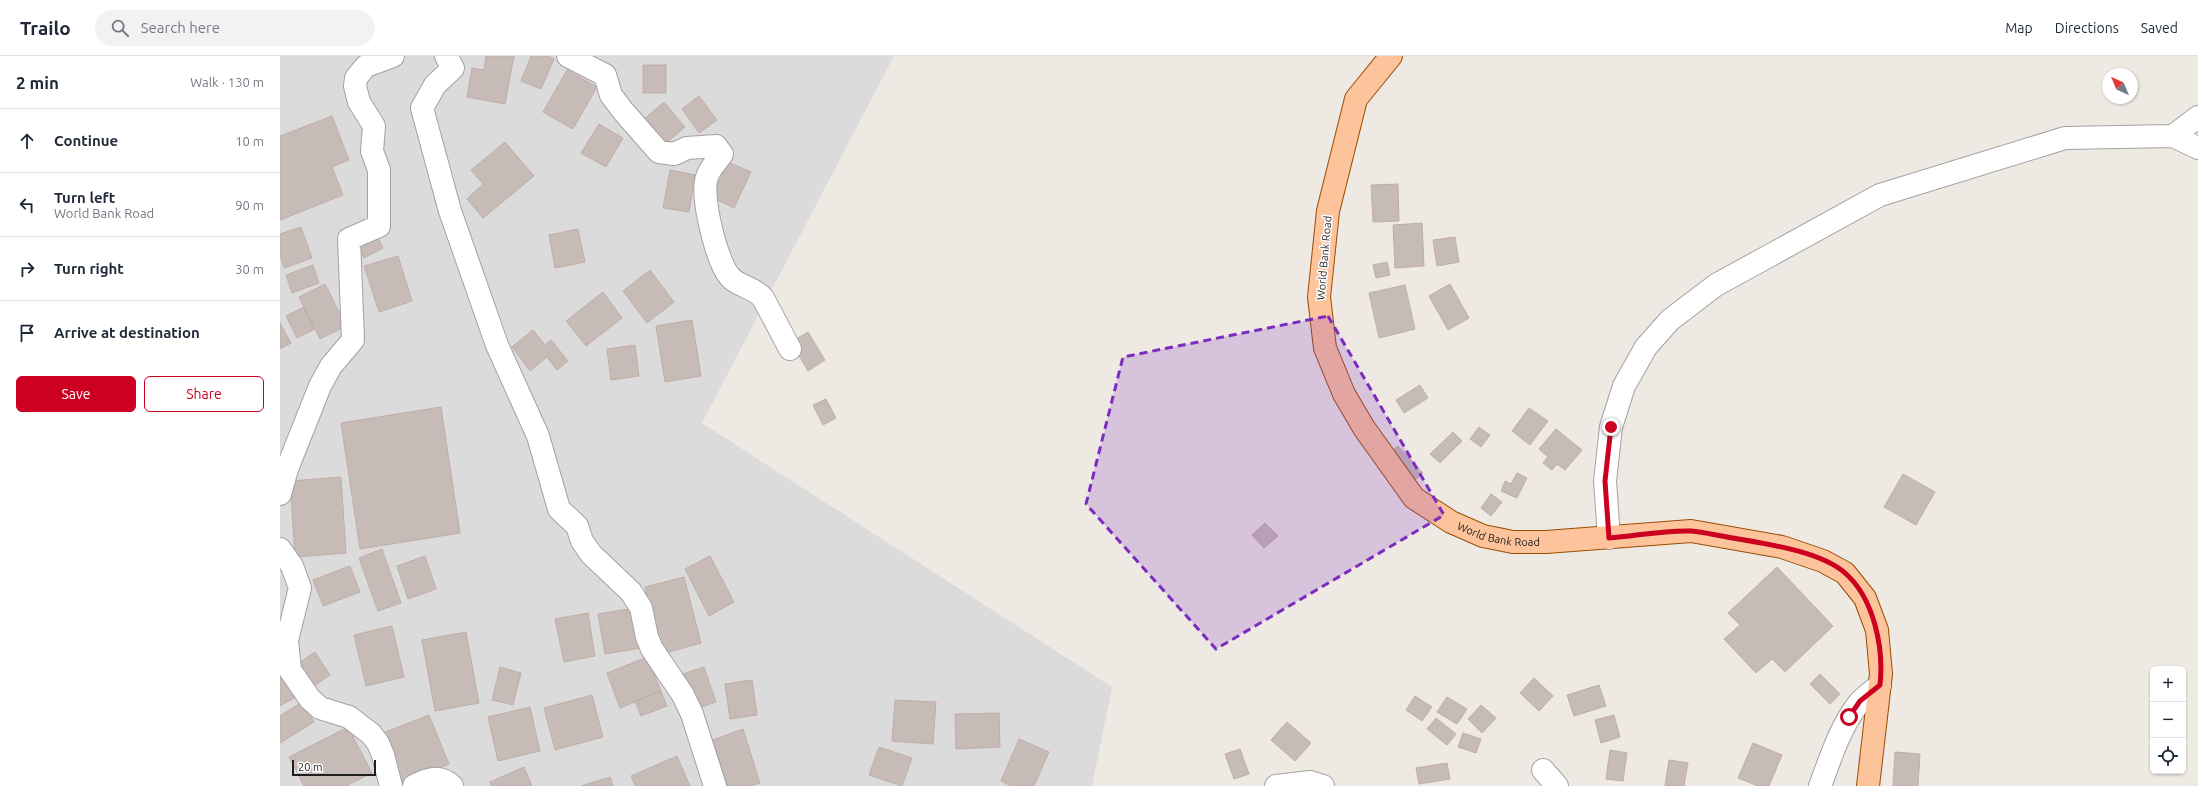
<!DOCTYPE html>
<html lang="en">
<head>
<meta charset="utf-8">
<style>
  :root { --surface:#fff; --page:#f2f2f3; --text:#1f2937; --muted:#747a83; --line:#e0e1e3; --accent:#cc0021 }
  body { margin:0; font-family:Ubuntu,sans-serif; background:var(--page); color:var(--text) }
  .controls { position:absolute; right:12px; bottom:12px; display:grid; overflow:hidden; border-radius:6px; box-shadow:0 1px 3px #0004 }
  .controls button { width:36px; height:36px; display:grid; place-items:center; padding:0; border:0; border-bottom:1px solid var(--line); background:var(--surface); color:var(--text); font:20px sans-serif }
  .compass { position:absolute; left:1822px; top:12px; width:36px; height:36px; border-radius:50%; background:var(--surface); box-shadow:0 1px 3px #0004; rotate:316deg }
  .scale { position:absolute; left:12px; bottom:10px; width:84px; box-sizing:border-box; padding-left:4px; border:2px solid #1e1e1e; border-top:0; font-size:11px; line-height:14px; white-space:nowrap; color:#1e1e1e; -webkit-text-stroke:3px #fff; paint-order:stroke }
  .stop { position:absolute; width:12px; height:12px; margin:-9px; border:3px solid #cc0021; border-radius:50%; background:#fff }
  .stop.end { background:#cc0021; border-color:#fff; box-shadow:0 1px 4px #0008 }
  .list { margin:0; padding:0; list-style:none }
  h2 { display:flex; justify-content:space-between; align-items:center; height:52px; margin:0; padding:0 16px; font-size:17px }
  h2 small { font-size:13px; font-weight:400; color:var(--muted) }
  .list li { display:grid; grid-template-columns:26px 1fr auto; gap:12px; align-items:center; box-sizing:border-box; height:64px; padding:0 16px; border-top:1px solid var(--line) }
  .list b { display:block; font-size:15px; white-space:nowrap }
  .list p { margin:0; font-size:13px; white-space:nowrap; color:var(--muted) }
  .list em { font-size:13px; font-style:normal; color:var(--muted) }
  .actions { display:flex; gap:8px; padding:12px 16px }
  .actions a { flex:1; padding:9px 0; border:1px solid var(--accent); border-radius:6px; text-align:center; font-size:14px; color:var(--accent) }
  .actions .main { background:var(--accent); color:#fff }
  .icon { flex:none; width:22px; height:22px; fill:none; stroke:currentColor; stroke-width:2; stroke-linecap:round; stroke-linejoin:round }
  .map { position:relative; flex:none; width:1918px; height:730px; overflow:hidden }
  header { display:flex; align-items:center; gap:24px; box-sizing:border-box; height:56px; padding:0 20px; background:var(--surface); border-bottom:1px solid var(--line) }
  header strong { font-size:19px }
  nav { display:flex; gap:22px; margin-inline-start:auto; font-size:14px }
  .search { width:280px; height:36px; background:var(--page); display:flex; align-items:center; gap:10px; box-sizing:border-box; padding:0 14px; border-radius:22px; color:var(--muted); font-size:15px }
  main { display:flex }
  aside { flex:1; background:var(--surface) }
  .map>svg:first-child { display:block }
  .residential { fill:#dcdbdb }
  .building { fill:#c7bbb7; stroke:#c1ada6 }
  .lines { fill:none; stroke-linecap:round; stroke-linejoin:round }
  .minor-casing { stroke:#a2a2a2; stroke-width:24 }
  .major-casing { stroke:#984d00; stroke-width:24 }
  .minor { stroke:#fff; stroke-width:22 }
  .major { stroke:#fdc39b; stroke-width:22 }
  .route { stroke:#cc0021; stroke-width:5 }
  .marked { fill:#7b2cbf; fill-opacity:0.2; stroke:#7b2cbf; stroke-width:3; stroke-dasharray:8 5; stroke-linejoin:round }
  .labels { text-anchor:middle; dominant-baseline:central; stroke-width:3; stroke-linejoin:round; paint-order:stroke }
  .street-label { font-size:11px; fill:#1e1e1e; stroke:#fff }
</style>
</head>
<body>
<header>
<strong>Trailo</strong>
<div class="search"><svg class="icon" aria-label="search" viewBox="0 0 24 24"><circle cx="10" cy="10" r="6"/><path d="M15 15l6 6"/></svg>Search here</div>
<nav><a>Map</a><a>Directions</a><a>Saved</a></nav>
</header>
<main>
<aside>
<h2>2 min<small>Walk · 130 m</small></h2>
<ul class="list">
<li><svg class="icon" aria-label="ahead" viewBox="0 0 24 24"><path d="M12 20V5M6 11l6-6 6 6"/></svg><div><b>Continue</b></div><em>10 m</em></li>
<li><svg class="icon" aria-label="left" viewBox="0 0 24 24"><path d="M17 20v-9H6M10 6l-5 5 5 5"/></svg><div><b>Turn left</b><p>World Bank Road</p></div><em>90 m</em></li>
<li><svg class="icon" aria-label="right" viewBox="0 0 24 24"><path d="M7 20v-9h11M14 6l5 5-5 5"/></svg><div><b>Turn right</b></div><em>30 m</em></li>
<li><svg class="icon" aria-label="arrive" viewBox="0 0 24 24"><path d="M6 21V4h12l-3 4 3 4H6"/></svg><div><b>Arrive at destination</b></div></li>
</ul>
<div class="actions"><a class="main">Save</a><a>Share</a></div>
</aside>
<div class="map">
<svg width="1918" height="730" viewBox="0 0 1918 730">
  <rect width="100%" height="100%" fill="#efe9e4"/>
  <!-- residential -->
  <path class="residential" d="M 0,0 L 614,0 L 422,367 L 832,631 L 812,730 L 0,730 Z"/>
  <!-- building -->
  <path class="building" d="M 206,0 L 234,0 L 225,48 L 187,41 L 192,12 L 204,14 Z
    M 251,0 L 268,0 L 274,3 L 261,33 L 241,25 Z
    M 363,9 L 386,9 L 386,37 L 363,37 Z
    M 287,14 L 317,31 L 293,73 L 263,56 Z
    M 419,40 L 437,64 L 419,77 L 402,53 Z
    M 384,46 L 405,71 L 384,89 L 363,64 Z
    M 52,60 L 69,104 L 52,111 L 63,139 L 0,164 L 0,80 Z
    M 319,68 L 343,82 L 326,111 L 301,97 Z
    M 225,86 L 254,120 L 203,162 L 187,143 L 203,128 L 191,114 Z
    M 448,106 L 471,116 L 454,152 L 432,141 Z
    M 390,114 L 415,119 L 409,156 L 383,152 Z
    M 1118,128 L 1119,165 L 1093,166 L 1091,129 Z
    M 1142,167 L 1144,210 L 1115,212 L 1113,169 Z
    M 21,171 L 32,202 L 4,212 L 0,199 L 0,178 Z
    M 298,173 L 305,206 L 275,212 L 269,179 Z
    M 96,178 L 103,192 L 84,202 L 77,188 Z
    M 1175,181 L 1179,206 L 1157,210 L 1153,184 Z
    M 118,200 L 132,245 L 99,256 L 84,210 Z
    M 1107,206 L 1110,219 L 1096,222 L 1093,209 Z
    M 33,209 L 39,227 L 12,237 L 6,219 Z
    M 370,214 L 394,246 L 367,267 L 343,235 Z
    M 45,228 L 66,270 L 40,283 L 19,241 Z
    M 1170,228 L 1189,262 L 1168,274 L 1149,240 Z
    M 1125,229 L 1135,273 L 1099,282 L 1089,237 Z
    M 323,236 L 342,262 L 306,290 L 286,265 Z
    M 24,251 L 35,273 L 17,282 L 6,260 Z
    M 412,264 L 421,320 L 385,326 L 376,270 Z
    M 0,267 L 11,287 L 0,293 Z
    M 253,274 L 265,289 L 271,284 L 288,305 L 277,314 L 267,301 L 250,315 L 232,291 Z
    M 528,276 L 545,304 L 528,315 L 511,286 Z
    M 355,289 L 359,320 L 331,324 L 327,293 Z
    M 1140,329 L 1148,342 L 1124,357 L 1116,344 Z
    M 546,343 L 556,362 L 543,369 L 533,349 Z
    M 161,351 L 180,477 L 80,493 L 61,367 Z
    M 1249,352 L 1268,365 L 1250,389 L 1232,375 Z
    M 1199,371 L 1210,379 L 1201,391 L 1190,383 Z
    M 1276,373 L 1302,394 L 1285,414 L 1277,408 L 1272,414 L 1263,407 L 1268,401 L 1259,393 Z
    M 1173,376 L 1182,385 L 1160,407 L 1150,398 Z
    M 1118,390 L 1143,417 L 1134,425 L 1108,398 Z
    M 1237,417 L 1247,422 L 1237,442 L 1221,435 L 1225,425 L 1231,428 Z
    M 1623,418 L 1655,436 L 1636,469 L 1604,451 Z
    M 61,421 L 66,497 L 15,501 L 10,425 Z
    M 1211,438 L 1222,446 L 1211,460 L 1201,452 Z
    M 985,467 L 998,480 L 984,492 L 972,479 Z
    M 102,493 L 121,547 L 98,555 L 79,502 Z
    M 145,500 L 156,533 L 128,543 L 117,510 Z
    M 430,500 L 454,546 L 429,560 L 405,513 Z
    M 70,510 L 80,536 L 43,550 L 33,524 Z
    M 1497,511 L 1553,570 L 1505,616 L 1492,603 L 1476,617 L 1444,583 L 1460,569 L 1448,557 Z
    M 404,521 L 421,587 L 382,598 L 365,531 Z
    M 354,552 L 361,592 L 325,598 L 318,558 Z
    M 308,557 L 315,600 L 284,606 L 275,563 Z
    M 112,570 L 124,621 L 86,630 L 74,579 Z
    M 186,576 L 199,647 L 155,655 L 142,584 Z
    M 35,596 L 50,619 L 31,632 L 16,609 Z
    M 367,601 L 381,635 L 340,652 L 327,617 Z
    M 220,611 L 241,617 L 233,649 L 212,644 Z
    M 424,611 L 436,646 L 415,653 L 403,618 Z
    M 1540,618 L 1560,638 L 1550,648 L 1530,628 Z
    M 6,619 L 18,640 L 0,650 L 0,622 Z
    M 1254,622 L 1273,640 L 1259,655 L 1240,637 Z
    M 472,624 L 477,659 L 450,663 L 445,628 Z
    M 1319,629 L 1326,650 L 1294,660 L 1287,639 Z
    M 381,635 L 387,650 L 361,660 L 355,645 Z
    M 312,639 L 323,681 L 275,694 L 264,652 Z
    M 1135,640 L 1152,651 L 1142,665 L 1126,654 Z
    M 1167,641 L 1187,653 L 1177,668 L 1157,656 Z
    M 615,644 L 656,646 L 653,688 L 612,685 Z
    M 22,646 L 34,666 L 0,687 L 0,660 Z
    M 1201,649 L 1216,662 L 1202,677 L 1188,663 Z
    M 250,651 L 260,695 L 218,705 L 208,661 Z
    M 719,657 L 720,691 L 676,693 L 675,658 Z
    M 149,659 L 169,708 L 123,727 L 103,677 Z
    M 1334,659 L 1340,681 L 1321,687 L 1315,664 Z
    M 1156,662 L 1176,678 L 1167,689 L 1147,673 Z
    M 1007,666 L 1031,687 L 1015,705 L 991,684 Z
    M 68,671 L 92,717 L 66,730 L 24,730 L 9,701 Z
    M 463,673 L 480,727 L 471,730 L 448,730 L 433,684 Z
    M 1183,677 L 1201,683 L 1196,697 L 1178,691 Z
    M 739,683 L 769,696 L 754,730 L 731,730 L 721,725 Z
    M 1473,687 L 1502,699 L 1489,730 L 1478,730 L 1458,722 Z
    M 599,691 L 632,702 L 622,730 L 589,719 Z
    M 960,693 L 969,718 L 954,723 L 945,698 Z
    M 1330,694 L 1347,697 L 1343,725 L 1326,723 Z
    M 1615,696 L 1640,698 L 1638,730 L 1613,730 Z
    M 397,700 L 410,730 L 355,730 L 351,720 Z
    M 1389,704 L 1408,707 L 1404,730 L 1385,730 Z
    M 1167,707 L 1170,723 L 1139,728 L 1136,712 Z
    M 244,711 L 252,730 L 211,730 L 210,726 Z
    M 330,721 L 333,730 L 301,730 Z"/>
  <g class="lines">
    <defs>
      <path id="minor" d="M 166,0 L 173,12 L 155,29 L 142,52 L 170,155 L 217,289 L 258,380 L 279,453 L 297,470 L 302,485 L 311,498 L 351,536 L 361,552 L 367,581 L 372,593 L 403,639 L 412,658 L 435,730
        M 288,0 L 325,19 L 331,39 L 343,55 L 379,96 L 394,98 L 407,92 L 436,90 L 442,98 C 437,105 429,113 427,121 C 420,139 437,207 450,221 C 459,231 474,231 483,242 L 510,293
        M 1893,80 L 1918,92
        M 0,438 L 7,413 L 40,330 L 51,310 L 73,284 L 69,183 L 99,170 L 99,114 L 92,95 L 94,70 L 79,46 L 75,30 L 76,22 L 86,10 L 113,0
        M 1329,482 L 1325,425 L 1331,371 L 1344,330 L 1366,291 L 1390,264 L 1436,229 L 1600,139 L 1785,82 L 1893,80 L 1918,61
        M 0,493 L 12,510 L 20,532 L 7,584 L 10,614 L 30,643 L 40,652 L 69,661 L 91,678 L 98,687 L 103,699 L 111,730
        M 1263,714 L 1277,730
        M 134,730 C 147,723 160,718 172,730
        M 996,730 L 1030,726 L 1043,730
        M 1540,730 C 1551,701 1560,671 1579,647 C 1585,640 1594,634 1600,629"/>
      <g id="major">
        <path id="s1" d="M 1111,0 L 1076,43 L 1048,155 L 1039,241 L 1045,292 L 1064,338 L 1084,372 L 1134,442 L 1171,466 L 1203,480 L 1233,486 L 1266,486 L 1411,475 L 1502,491 L 1543,505 L 1565,517 L 1585,542 L 1597,574 L 1601,618 L 1588,730"/>
      </g>
    </defs>
    <!-- minor casing -->
    <use href="#minor" class="minor-casing"/>
    <!-- major casing -->
    <use href="#major" class="major-casing"/>
    <!-- minor -->
    <use href="#minor" class="minor"/>
    <!-- major -->
    <use href="#major" class="major"/>
  </g>
  <g class="lines">
    <!-- route -->
    <path class="route" d="M 1331,371 L 1325,425 L 1329,482 C 1356,480 1384,474 1411,475 C 1423,476 1435,479 1447,481 C 1480,487 1539,494 1565,517 C 1594,542 1604,592 1600,629 L 1580,645 L 1569,661"/>
  </g>
  <!-- marked area -->
  <path class="marked" d="M 1048,260 L 1164,459 L 936,593 L 806,448 L 843,301 Z"/>
  <g class="labels">
    <!-- street labels -->
    <g class="street-label">
      <text transform="translate(1044 202) rotate(-85)">World Bank Road</text>
      <text stroke="none"><textPath href="#s1" startOffset="578">World Bank Road</textPath></text>
    </g>
  </g>
</svg>
<div class="controls">
<button>+</button>
<button>−</button>
<button><svg class="icon" aria-label="locate" viewBox="0 0 24 24"><circle cx="12" cy="12" r="6"/><path d="M12 2v4M12 18v4M2 12h4M18 12h4"/></svg></button>
</div>
<svg class="compass" viewBox="-18 -18 36 36"><path d="M0-13l5 13h-10z" fill="#e53935"/><path d="M0 13l5-13h-10z" fill="#747a83"/></svg>
<div class="scale">20 m</div>
<div class="stop" style="left:1569px;top:661px"></div>
<div class="stop end" style="left:1331px;top:371px"></div>
</div>
</main>
</body>
</html>
